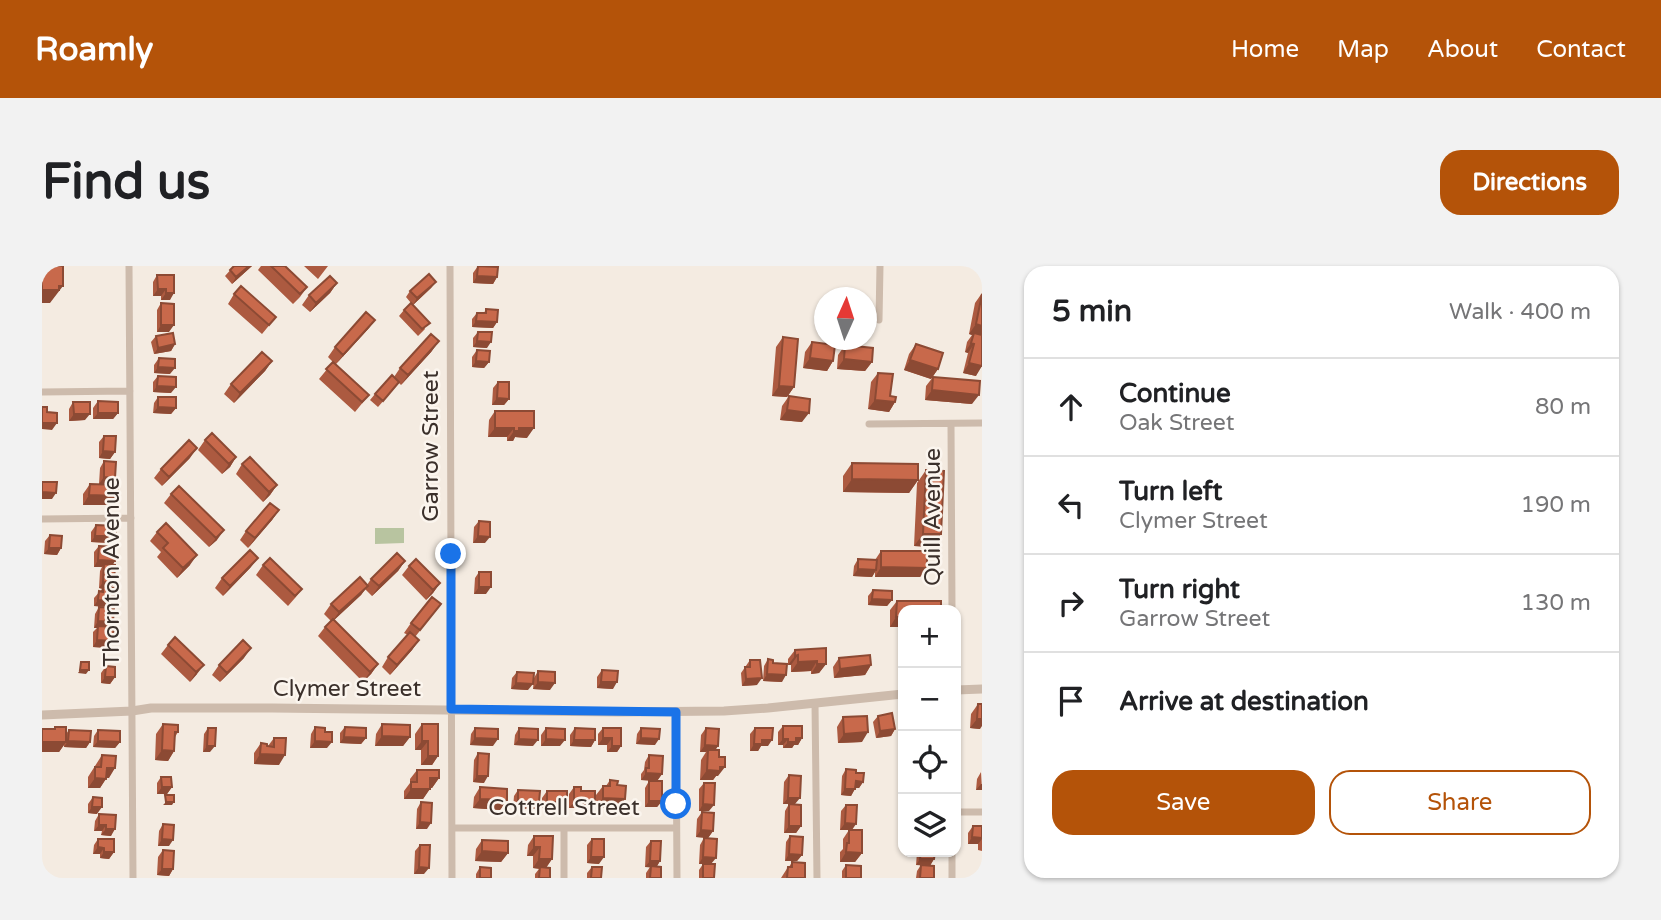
<!DOCTYPE html>
<html lang="en">
<head>
<meta charset="utf-8">
<style>
  :root { --surface:#fff; --page:#f2f2f2; --text:#202124; --muted:#757577; --line:#e0e0e0; --accent:#b45309 }
  body { margin:0; font-family:"Varela Round",sans-serif; background:var(--page); color:var(--text) }
  .controls { position:absolute; right:21px; bottom:21px; display:grid; overflow:hidden; border-radius:14px; box-shadow:0 2px 5px #0004 }
  .controls button { width:63px; height:63px; display:grid; place-items:center; padding:0; border:0; border-bottom:2px solid var(--line); background:var(--surface); color:var(--text); font:35px sans-serif }
  .compass { position:absolute; left:772px; top:21px; width:63px; height:63px; border-radius:50%; background:var(--surface); box-shadow:0 2px 5px #0004; rotate:3deg }
  .stop { position:absolute; width:21px; height:21px; margin:-16px; border:5px solid #1a73e8; border-radius:50%; background:#fff }
  .stop.end { background:#1a73e8; border-color:#fff; box-shadow:0 2px 7px #0008 }
  .list { margin:0; padding:0; list-style:none }
  h2 { display:flex; justify-content:space-between; align-items:center; height:91px; margin:0; padding:0 28px; font-size:30px }
  h2 small { font-size:23px; font-weight:400; color:var(--muted) }
  .list li { display:grid; grid-template-columns:46px 1fr auto; gap:21px; align-items:center; box-sizing:border-box; height:98px; padding:0 28px; border-top:2px solid var(--line) }
  .list b { display:block; font-size:26px; white-space:nowrap }
  .list p { margin:0; font-size:23px; white-space:nowrap; color:var(--muted) }
  .list em { font-size:23px; font-style:normal; color:var(--muted) }
  .actions { display:flex; gap:14px; padding:21px 28px }
  .actions a { flex:1; padding:16px 0; border:2px solid var(--accent); border-radius:21px; text-align:center; font-size:24px; color:var(--accent) }
  .actions .main { background:var(--accent); color:#fff }
  .icon { flex:none; width:38px; height:38px; fill:none; stroke:currentColor; stroke-width:2; stroke-linecap:round; stroke-linejoin:round }
  .map { position:relative; flex:none; width:940px; height:612px; overflow:hidden; border-radius:21px }
  header { display:flex; align-items:center; gap:42px; box-sizing:border-box; height:98px; padding:0 35px; background:var(--accent); color:#fff }
  header strong { font-size:33px }
  nav { display:flex; gap:38px; margin-inline-start:auto; font-size:24px }
  .intro { display:flex; align-items:center; justify-content:space-between; box-sizing:border-box; height:168px; padding:0 42px }
  h1 { margin:0; font-size:49px }
  .button { padding:18px 32px; border-radius:21px; background:var(--accent); color:#fff; font-size:24px; font-weight:700 }
  main { display:flex; gap:42px; padding:0 42px }
  aside { flex:1; background:var(--surface); border-radius:21px; box-shadow:0 2px 5px #0004 }
  .map>svg:first-child { display:block }
  .green { fill:#b8c4a0 }
  .lines { fill:none; stroke-linecap:round; stroke-linejoin:round }
  .minor { stroke:#cdbbac; stroke-width:7 }
  .tertiary { stroke:#cdbbac; stroke-width:9 }
  .wall { fill:#ac5a40 }
  .shaded-wall { fill:#8c4a34 }
  .building { fill:#c8694b; stroke:#8c4a34; stroke-width:2 }
  .route { stroke:#1a73e8; stroke-width:9 }
  .labels { text-anchor:middle; dominant-baseline:central; stroke-width:5; stroke-linejoin:round; paint-order:stroke }
  .street-label { font-size:23px; fill:#3b302b; stroke:#fbf5ee }
</style>
</head>
<body>
<header>
<strong>Roamly</strong>
<nav><a>Home</a><a>Map</a><a>About</a><a>Contact</a></nav>
</header>
<div class="intro"><h1>Find us</h1><a class="button">Directions</a></div>
<main>
<div class="map">
<svg width="940" height="612" viewBox="0 0 940 612">
  <rect width="100%" height="100%" fill="#f4ebe1"/>
  <!-- green -->
  <path class="green" d="M 333,262 L 362,262 L 362,277 L 333,278 Z"/>
  <g class="lines">
    <!-- minor -->
    <path class="minor" d="M 87,0 L 91,612
      M 408,0 L 410,612
      M 837,54 L 838,0
      M 0,126 L 88,125
      M 827,158 L 940,157
      M 909,158 L 910,344
      M 0,253 L 89,252
      M 773,437 L 775,612
      M 634,446 L 635,612
      M 914,546 L 940,546
      M 410,562 L 634,562
      M 522,562 L 522,612
      M 910,612 L 910,586"/>
    <!-- tertiary -->
    <path class="tertiary" d="M 914,424 L 940,423
      M 0,449 L 90,445 L 109,442 L 230,442 L 576,446 L 682,445 L 726,442 L 861,428"/>
  </g>
  <!-- wall -->
  <path class="wall" d="M 192,0 L 210,0 L 190,18 L 183,10 Z
    M 219,0 L 243,0 L 265,21 L 258,31 L 251,38 L 216,4 Z
    M 262,0 L 286,0 L 276,13 Z
    M 436,0 L 455,11 L 451,18 L 431,17 L 431,7 Z
    M 115,9 L 132,9 L 128,34 L 119,34 L 119,30 L 111,30 L 111,16 Z
    M 394,16 L 389,22 L 371,39 L 383,63 L 376,70 L 357,50 L 362,44 L 369,37 L 364,31 L 368,25 Z
    M 295,17 L 288,27 L 268,46 L 260,39 L 267,29 Z
    M 940,27 L 934,110 L 921,107 L 926,87 L 923,86 L 925,76 L 930,69 L 927,68 L 933,37 Z
    M 192,28 L 234,51 L 220,68 L 186,38 Z
    M 119,37 L 127,66 L 115,66 L 115,44 Z
    M 444,43 L 455,56 L 451,62 L 430,61 L 430,53 L 435,47 L 442,47 Z
    M 333,54 L 326,63 L 294,98 L 327,129 L 313,146 L 277,113 L 291,96 L 286,91 L 293,81 Z
    M 436,66 L 445,82 L 431,81 L 431,72 Z
    M 114,70 L 133,78 L 129,85 L 112,88 L 109,76 Z
    M 741,71 L 752,121 L 745,131 L 730,130 L 734,81 Z
    M 770,76 L 791,95 L 785,105 L 761,102 L 763,86 Z
    M 874,78 L 896,103 L 889,113 L 862,104 L 867,88 Z
    M 803,79 L 830,96 L 823,105 L 795,103 L 796,89 Z
    M 435,84 L 447,96 L 442,102 L 430,101 L 430,91 Z
    M 390,85 L 359,119 L 357,117 L 336,141 L 328,134 L 333,128 L 352,111 L 358,102 Z
    M 117,92 L 128,108 L 112,107 L 112,99 Z
    M 230,95 L 223,105 L 192,137 L 182,128 L 189,118 Z
    M 836,107 L 848,130 L 853,136 L 847,146 L 826,143 L 829,116 Z
    M 116,110 L 129,127 L 111,126 L 111,116 Z
    M 891,111 L 930,138 L 883,134 L 884,120 Z
    M 456,116 L 467,133 L 462,139 L 450,139 L 451,122 Z
    M 747,130 L 760,156 L 738,154 L 740,140 Z
    M 116,131 L 134,142 L 129,148 L 111,147 L 112,137 Z
    M 56,135 L 76,147 L 71,153 L 51,153 L 51,142 Z
    M 31,136 L 43,154 L 27,155 L 27,143 Z
    M 453,145 L 485,172 L 473,171 L 471,175 L 465,175 L 465,171 L 446,171 L 447,154 Z
    M 62,170 L 73,186 L 68,193 L 57,192 L 57,176 Z
    M 163,174 L 194,191 L 188,201 L 180,208 L 156,184 Z
    M 148,192 L 120,220 L 112,212 L 119,203 Z
    M 62,195 L 73,212 L 68,218 L 57,218 L 58,202 Z
    M 810,197 L 876,214 L 867,227 L 801,226 L 801,210 Z
    M 200,198 L 235,219 L 228,229 L 221,236 L 194,208 Z
    M 884,204 L 890,281 L 872,280 L 875,217 Z
    M 48,218 L 70,239 L 41,239 L 41,228 Z
    M 137,220 L 175,274 L 167,281 L 122,237 L 129,228 Z
    M 237,244 L 230,254 L 206,282 L 198,274 L 204,265 Z
    M 437,255 L 443,277 L 431,277 L 432,261 Z
    M 54,259 L 74,270 L 69,277 L 49,276 L 49,266 Z
    M 115,266 L 148,299 L 135,312 L 115,291 L 119,286 L 108,275 Z
    M 8,269 L 19,282 L 15,289 L 2,288 L 3,275 Z
    M 57,280 L 71,299 L 72,317 L 69,322 L 72,335 L 67,341 L 52,340 L 52,332 L 60,323 L 57,322 L 58,305 L 60,301 L 52,301 L 52,286 Z
    M 839,285 L 885,302 L 878,311 L 833,311 L 833,306 L 830,311 L 811,310 L 812,300 L 816,293 L 833,294 Z
    M 363,295 L 356,305 L 330,330 L 323,323 L 319,329 L 292,354 L 336,398 L 329,408 L 321,416 L 276,370 L 283,361 L 289,355 L 282,348 L 289,338 L 325,319 L 329,313 Z
    M 221,299 L 260,323 L 253,332 L 246,340 L 214,309 Z
    M 367,300 L 398,317 L 391,327 L 384,334 L 360,309 Z
    M 209,301 L 181,330 L 173,322 L 180,312 Z
    M 437,306 L 444,328 L 432,328 L 433,312 Z
    M 831,324 L 850,334 L 845,340 L 826,339 L 826,330 Z
    M 855,335 L 861,344 L 861,361 L 848,361 L 848,344 Z
    M 399,338 L 373,371 L 377,374 L 370,384 L 348,409 L 340,401 L 346,391 L 366,369 L 362,367 L 369,357 Z
    M 57,341 L 71,356 L 68,360 L 71,375 L 67,382 L 51,381 L 51,366 L 55,362 L 52,362 L 53,348 Z
    M 133,371 L 155,408 L 148,416 L 119,388 L 126,379 Z
    M 753,384 L 784,398 L 777,407 L 769,408 L 769,405 L 749,406 L 749,399 L 746,399 L 746,393 Z
    M 202,392 L 178,416 L 170,409 L 177,399 Z
    M 797,392 L 829,399 L 823,409 L 792,412 L 791,401 Z
    M 726,393 L 731,397 L 740,416 L 721,415 L 722,400 Z
    M 708,394 L 715,419 L 700,420 L 699,407 Z
    M 64,400 L 73,411 L 68,418 L 59,417 L 59,407 Z
    M 560,404 L 571,423 L 555,422 L 555,411 Z
    M 496,405 L 508,424 L 491,423 L 492,412 Z
    M 475,406 L 486,424 L 469,423 L 470,412 Z
    M 936,438 L 938,463 L 928,462 L 929,448 Z
    M 836,450 L 853,463 L 849,470 L 834,472 L 831,456 Z
    M 801,451 L 820,476 L 796,477 L 795,461 Z
    M 121,458 L 136,466 L 133,471 L 132,485 L 126,495 L 113,494 L 114,468 Z
    M 340,458 L 368,471 L 361,480 L 333,480 L 334,468 Z
    M 380,458 L 396,490 L 390,499 L 379,499 L 379,484 L 373,484 L 373,468 Z
    M 741,460 L 760,472 L 756,479 L 752,479 L 750,482 L 741,482 L 741,479 L 736,479 L 736,466 Z
    M 13,461 L 24,468 L 27,464 L 48,476 L 44,482 L 22,481 L 22,479 L 17,486 L 11,463 Z
    M 273,461 L 285,482 L 268,482 L 269,468 Z
    M 303,461 L 324,472 L 319,478 L 298,477 L 298,467 Z
    M 166,462 L 168,486 L 161,486 L 162,468 Z
    M 433,462 L 451,480 L 428,479 L 429,468 Z
    M 477,462 L 491,480 L 472,479 L 473,469 Z
    M 504,462 L 518,480 L 499,480 L 499,469 Z
    M 533,462 L 553,474 L 549,481 L 528,480 L 528,469 Z
    M 561,462 L 579,480 L 575,486 L 565,486 L 565,479 L 556,479 L 556,468 Z
    M 599,462 L 613,479 L 594,478 L 595,468 Z
    M 664,462 L 676,480 L 673,484 L 676,510 L 674,510 L 671,514 L 658,514 L 659,494 L 664,486 L 658,486 L 659,469 Z
    M 713,462 L 726,480 L 719,480 L 716,485 L 708,485 L 708,468 Z
    M 56,464 L 78,476 L 73,482 L 51,481 L 52,470 Z
    M 232,472 L 237,499 L 212,498 L 212,487 L 219,477 L 226,480 Z
    M 436,487 L 442,517 L 431,516 L 432,494 Z
    M 60,489 L 67,512 L 64,512 L 58,522 L 46,522 L 46,511 Z
    M 607,489 L 620,508 L 615,515 L 599,514 L 599,508 L 602,504 L 603,496 Z
    M 804,503 L 814,507 L 821,516 L 817,522 L 813,522 L 809,530 L 799,529 L 800,510 Z
    M 375,504 L 397,512 L 390,522 L 388,522 L 381,533 L 362,533 L 362,525 L 368,517 L 368,513 Z
    M 939,506 L 940,524 L 934,524 L 935,513 Z
    M 747,509 L 753,538 L 741,538 L 742,516 Z
    M 119,511 L 130,521 L 125,528 L 115,528 L 115,517 Z
    M 568,514 L 575,519 L 583,533 L 576,543 L 554,541 L 554,529 L 561,520 L 564,520 Z
    M 607,515 L 620,535 L 615,541 L 603,541 L 603,522 Z
    M 662,517 L 667,545 L 657,545 L 657,523 Z
    M 438,521 L 465,534 L 458,544 L 431,542 L 432,531 Z
    M 532,521 L 539,525 L 549,542 L 527,542 L 527,528 Z
    M 476,524 L 497,536 L 493,543 L 471,542 L 472,530 Z
    M 505,525 L 525,536 L 521,543 L 500,542 L 500,532 Z
    M 51,531 L 55,548 L 46,547 L 46,538 Z
    M 379,536 L 385,563 L 374,563 L 375,543 Z
    M 747,538 L 759,560 L 754,567 L 742,567 L 743,545 Z
    M 804,539 L 810,564 L 820,587 L 813,596 L 798,596 L 798,586 L 801,583 L 801,573 L 807,564 L 798,564 L 799,545 Z
    M 660,546 L 671,565 L 666,572 L 654,571 L 655,553 Z
    M 57,548 L 74,549 L 69,570 L 59,569 L 60,565 L 52,565 L 53,555 Z
    M 121,558 L 127,580 L 116,580 L 117,565 Z
    M 931,560 L 940,560 L 940,585 L 936,584 L 936,578 L 926,578 L 926,567 Z
    M 492,570 L 510,593 L 504,602 L 508,612 L 493,612 L 493,608 L 497,603 L 491,602 L 491,590 L 485,590 L 486,579 Z
    M 748,570 L 760,589 L 755,595 L 743,595 L 744,576 Z
    M 662,572 L 670,598 L 672,612 L 657,612 L 657,604 L 661,598 L 657,598 L 658,579 Z
    M 56,573 L 72,586 L 67,593 L 58,592 L 58,588 L 51,588 L 52,579 Z
    M 550,573 L 557,598 L 545,597 L 545,579 Z
    M 440,574 L 466,587 L 459,596 L 433,595 L 434,583 Z
    M 609,575 L 618,595 L 614,601 L 619,612 L 604,612 L 604,607 L 608,601 L 603,601 L 604,581 Z
    M 378,579 L 382,608 L 372,608 L 373,585 Z
    M 121,584 L 131,603 L 127,610 L 115,609 L 116,591 Z
    M 875,586 L 893,586 L 892,593 L 888,599 L 892,612 L 874,612 L 875,605 L 879,599 L 874,599 Z
    M 750,596 L 763,612 L 739,612 L 746,601 L 747,601 Z
    M 804,599 L 819,612 L 800,612 L 800,605 Z
    M 438,601 L 449,612 L 434,612 L 434,608 Z
    M 550,601 L 559,612 L 545,612 L 545,607 Z"/>
  <!-- shaded-wall -->
  <path class="shaded-wall" d="M 207,0 L 210,0 L 190,18 L 194,11 Z
    M 435,10 L 455,11 L 451,18 L 431,17 Z
    M 394,16 L 389,22 L 371,39 L 375,32 Z
    M 295,17 L 288,27 L 268,46 L 274,37 Z
    M 17,20 L 21,20 L 8,37 L 0,37 L 0,24 Z
    M 116,23 L 124,23 L 119,30 L 111,30 Z
    M 124,27 L 132,27 L 128,34 L 119,34 Z
    M 333,54 L 326,63 L 294,98 L 301,89 Z
    M 434,55 L 455,56 L 451,62 L 430,61 Z
    M 934,58 L 940,60 L 940,71 L 932,67 L 930,69 L 927,68 Z
    M 119,59 L 132,59 L 127,66 L 115,66 Z
    M 397,75 L 390,85 L 359,119 L 366,109 Z
    M 435,75 L 449,76 L 445,82 L 431,81 Z
    M 929,77 L 932,78 L 926,87 L 923,86 Z
    M 133,78 L 129,85 L 112,88 L 116,82 Z
    M 768,92 L 791,95 L 785,105 L 761,102 Z
    M 802,93 L 830,96 L 823,105 L 795,103 Z
    M 868,94 L 896,103 L 889,113 L 862,104 Z
    M 230,95 L 223,105 L 192,137 L 198,127 Z
    M 434,95 L 447,96 L 442,102 L 430,101 Z
    M 927,97 L 940,100 L 934,110 L 921,107 Z
    M 116,101 L 133,102 L 128,108 L 112,107 Z
    M 115,120 L 134,121 L 129,127 L 111,126 Z
    M 737,120 L 752,121 L 745,131 L 730,130 Z
    M 890,124 L 937,129 L 930,138 L 883,134 Z
    M 455,132 L 467,133 L 462,139 L 450,139 Z
    M 833,134 L 853,136 L 847,146 L 826,143 Z
    M 116,141 L 134,142 L 129,148 L 111,147 Z
    M 745,144 L 767,147 L 760,156 L 738,154 Z
    M 56,147 L 76,147 L 71,153 L 51,153 Z
    M 32,148 L 48,148 L 43,154 L 27,155 Z
    M 0,157 L 15,157 L 10,164 L 0,163 Z
    M 453,162 L 472,162 L 465,171 L 446,171 Z
    M 477,162 L 492,162 L 485,172 L 473,171 L 471,175 L 465,175 L 472,165 Z
    M 155,182 L 148,192 L 120,220 L 127,211 Z
    M 61,185 L 73,186 L 68,193 L 57,192 Z
    M 194,191 L 188,201 L 180,208 L 187,198 Z
    M 62,211 L 73,212 L 68,218 L 57,218 Z
    M 810,213 L 876,214 L 867,227 L 801,226 Z
    M 235,219 L 228,229 L 221,236 L 227,226 Z
    M 0,226 L 14,227 L 10,233 L 0,233 Z
    M 47,229 L 76,230 L 70,239 L 41,239 Z
    M 237,244 L 230,254 L 206,282 L 213,272 Z
    M 182,264 L 175,274 L 167,281 L 174,272 Z
    M 881,268 L 899,268 L 890,281 L 872,280 Z
    M 53,270 L 74,270 L 69,277 L 49,276 Z
    M 436,270 L 448,271 L 443,277 L 431,277 Z
    M 7,282 L 19,282 L 15,289 L 2,288 Z
    M 155,289 L 148,299 L 135,312 L 141,302 Z
    M 216,292 L 209,301 L 181,330 L 188,320 Z
    M 56,294 L 73,295 L 69,302 L 62,298 L 60,301 L 52,301 Z
    M 363,295 L 356,305 L 330,330 L 337,320 Z
    M 839,301 L 885,302 L 878,311 L 833,311 Z
    M 816,303 L 834,304 L 830,311 L 811,310 Z
    M 61,316 L 72,317 L 68,323 L 57,322 Z
    M 398,317 L 391,327 L 384,334 L 391,324 Z
    M 326,320 L 319,329 L 290,356 L 297,346 Z
    M 437,321 L 449,321 L 444,328 L 432,328 Z
    M 830,333 L 850,334 L 845,340 L 826,339 Z
    M 56,334 L 72,335 L 67,341 L 52,340 Z
    M 854,351 L 861,351 L 861,361 L 848,361 Z
    M 56,355 L 71,356 L 67,362 L 56,360 L 55,362 L 52,362 Z
    M 55,374 L 71,375 L 67,382 L 51,381 Z
    M 377,374 L 370,384 L 348,409 L 355,399 Z
    M 209,382 L 202,392 L 178,416 L 185,407 Z
    M 756,389 L 749,399 L 746,399 L 753,390 Z
    M 775,395 L 769,405 L 749,406 L 756,396 Z
    M 336,398 L 329,408 L 321,416 L 328,406 Z
    M 775,398 L 784,398 L 777,407 L 769,408 Z
    M 162,399 L 155,408 L 148,416 L 154,406 Z
    M 829,399 L 823,409 L 792,412 L 798,403 Z
    M 38,404 L 47,404 L 44,408 L 36,407 Z
    M 725,408 L 744,409 L 740,416 L 721,415 Z
    M 63,411 L 73,411 L 68,418 L 59,417 Z
    M 720,412 L 715,419 L 700,420 L 704,413 Z
    M 496,416 L 513,417 L 508,424 L 491,423 Z
    M 559,416 L 575,416 L 571,423 L 555,422 Z
    M 474,417 L 491,418 L 486,424 L 469,423 Z
    M 935,453 L 940,453 L 940,460 L 938,463 L 928,462 Z
    M 853,463 L 849,470 L 834,472 L 838,465 Z
    M 826,466 L 820,476 L 796,477 L 802,468 Z
    M 340,470 L 368,471 L 361,480 L 333,480 Z
    M 302,471 L 324,472 L 319,478 L 298,477 Z
    M 433,472 L 456,473 L 451,480 L 428,479 Z
    M 561,472 L 570,472 L 565,479 L 556,479 Z
    M 599,472 L 617,473 L 613,479 L 594,478 Z
    M 754,472 L 760,472 L 756,479 L 752,479 L 750,482 L 741,482 L 746,476 Z
    M 477,473 L 496,474 L 491,480 L 472,479 Z
    M 504,473 L 523,474 L 518,480 L 499,480 Z
    M 741,473 L 746,473 L 741,479 L 736,479 Z
    M 532,474 L 553,474 L 549,481 L 528,480 Z
    M 720,474 L 730,474 L 726,480 L 719,480 L 716,485 L 708,485 L 712,478 Z
    M 26,475 L 48,476 L 44,482 L 22,481 Z
    M 56,475 L 78,476 L 73,482 L 51,481 Z
    M 273,475 L 290,476 L 285,482 L 268,482 Z
    M 380,475 L 386,475 L 379,484 L 373,484 Z
    M 0,476 L 24,476 L 17,486 L 0,486 Z
    M 663,479 L 676,480 L 672,486 L 666,484 L 664,486 L 658,486 Z
    M 165,480 L 173,480 L 168,486 L 161,486 Z
    M 570,480 L 579,480 L 575,486 L 565,486 Z
    M 120,484 L 132,485 L 126,495 L 113,494 Z
    M 218,488 L 243,489 L 237,499 L 212,498 Z
    M 386,490 L 396,490 L 390,499 L 379,499 Z
    M 678,501 L 683,501 L 676,510 L 674,510 L 671,514 L 658,514 L 665,504 Z
    M 65,502 L 73,502 L 67,512 L 58,511 Z
    M 604,507 L 620,508 L 615,515 L 599,514 Z
    M 435,510 L 446,510 L 442,517 L 431,516 Z
    M 53,512 L 64,513 L 58,522 L 46,522 Z
    M 388,512 L 397,512 L 390,522 L 381,522 Z
    M 814,515 L 821,516 L 817,522 L 809,522 Z
    M 939,518 L 940,518 L 940,524 L 934,524 Z
    M 120,521 L 130,521 L 125,528 L 115,528 Z
    M 369,523 L 388,523 L 381,533 L 362,533 Z
    M 803,523 L 813,523 L 809,530 L 799,529 Z
    M 561,532 L 583,533 L 576,543 L 554,541 Z
    M 746,532 L 758,532 L 753,538 L 741,538 Z
    M 438,533 L 465,534 L 458,544 L 431,542 Z
    M 476,535 L 497,536 L 493,543 L 471,542 Z
    M 607,535 L 620,535 L 615,541 L 603,541 Z
    M 124,536 L 132,536 L 130,539 L 121,539 Z
    M 505,536 L 525,536 L 521,543 L 500,542 Z
    M 532,536 L 553,536 L 549,542 L 527,542 Z
    M 661,538 L 672,539 L 667,545 L 657,545 Z
    M 50,541 L 60,541 L 55,548 L 46,547 Z
    M 378,556 L 389,557 L 385,563 L 374,563 Z
    M 803,557 L 814,558 L 810,564 L 798,564 Z
    M 57,559 L 64,559 L 60,565 L 52,565 Z
    M 747,560 L 759,560 L 754,567 L 742,567 Z
    M 64,563 L 73,563 L 69,570 L 59,569 Z
    M 659,564 L 671,565 L 666,572 L 654,571 Z
    M 930,571 L 940,572 L 940,573 L 936,578 L 926,578 Z
    M 120,573 L 131,574 L 127,580 L 116,580 Z
    M 56,581 L 62,582 L 58,588 L 51,588 Z
    M 492,581 L 498,581 L 491,590 L 485,590 Z
    M 440,585 L 466,587 L 459,596 L 433,595 Z
    M 62,586 L 72,586 L 67,593 L 58,592 Z
    M 804,586 L 820,587 L 813,596 L 798,596 Z
    M 747,588 L 760,589 L 755,595 L 743,595 Z
    M 549,591 L 562,591 L 557,598 L 545,597 Z
    M 661,591 L 674,592 L 669,598 L 657,598 Z
    M 497,593 L 510,593 L 503,603 L 491,602 Z
    M 878,593 L 892,593 L 888,600 L 874,599 Z
    M 608,595 L 618,595 L 614,602 L 603,601 Z
    M 377,601 L 387,602 L 382,608 L 372,608 Z
    M 120,603 L 131,603 L 127,610 L 115,609 Z"/>
  <!-- building -->
  <path class="building" d="M 0,0 L 21,0 L 21,20 L 17,20 L 17,24 L 0,24 Z
    M 192,0 L 207,0 L 194,11 L 188,4 Z
    M 229,0 L 243,0 L 265,21 L 258,28 Z
    M 436,0 L 456,1 L 455,11 L 435,10 Z
    M 387,8 L 394,16 L 375,32 L 368,25 Z
    M 115,9 L 132,9 L 132,27 L 124,27 L 124,23 L 116,23 Z
    M 288,10 L 295,17 L 274,37 L 267,29 Z
    M 199,20 L 234,51 L 227,59 L 192,28 Z
    M 940,28 L 940,60 L 934,58 Z
    M 119,37 L 132,38 L 132,59 L 119,59 Z
    M 369,37 L 388,57 L 380,63 L 362,44 Z
    M 444,43 L 456,44 L 455,56 L 434,55 L 435,47 L 444,47 Z
    M 324,46 L 333,54 L 301,89 L 293,81 Z
    M 436,66 L 450,66 L 449,76 L 435,75 Z
    M 131,67 L 133,78 L 116,82 L 114,70 Z
    M 932,67 L 940,69 L 940,100 L 927,97 L 932,78 L 929,77 Z
    M 389,68 L 397,75 L 366,109 L 358,102 Z
    M 741,71 L 756,73 L 752,121 L 737,120 Z
    M 770,76 L 793,79 L 791,95 L 768,92 Z
    M 874,78 L 901,87 L 896,103 L 868,94 Z
    M 803,79 L 831,82 L 830,96 L 802,93 Z
    M 435,84 L 448,85 L 447,96 L 434,95 Z
    M 220,86 L 230,95 L 198,127 L 189,118 Z
    M 117,92 L 133,93 L 133,102 L 116,101 Z
    M 291,96 L 327,129 L 320,136 L 284,103 Z
    M 836,107 L 851,108 L 848,130 L 854,131 L 853,136 L 833,134 Z
    M 350,109 L 357,116 L 341,135 L 333,128 Z
    M 116,110 L 134,111 L 134,121 L 115,120 Z
    M 891,111 L 938,115 L 937,129 L 890,124 Z
    M 456,116 L 467,116 L 467,133 L 455,132 Z
    M 747,130 L 768,133 L 767,147 L 745,144 Z
    M 116,131 L 134,131 L 134,142 L 116,141 Z
    M 56,135 L 76,136 L 76,147 L 56,147 Z
    M 31,136 L 48,136 L 48,148 L 32,148 Z
    M 0,141 L 5,141 L 5,146 L 15,147 L 15,157 L 0,157 Z
    M 453,145 L 492,145 L 492,162 L 477,162 L 477,165 L 472,165 L 472,162 L 453,162 Z
    M 170,167 L 194,191 L 187,198 L 163,174 Z
    M 62,170 L 74,170 L 73,186 L 61,185 Z
    M 147,174 L 155,182 L 127,211 L 119,203 Z
    M 208,191 L 235,219 L 227,226 L 200,198 Z
    M 62,195 L 74,196 L 73,212 L 62,211 Z
    M 810,197 L 876,198 L 876,214 L 810,213 Z
    M 884,204 L 902,205 L 899,268 L 881,268 Z
    M 0,216 L 15,216 L 14,227 L 0,226 Z
    M 48,218 L 76,219 L 76,230 L 47,229 Z
    M 137,220 L 182,264 L 174,272 L 129,228 Z
    M 228,237 L 237,244 L 213,272 L 204,265 Z
    M 437,255 L 448,256 L 448,271 L 436,270 Z
    M 124,257 L 155,289 L 141,302 L 121,282 L 126,277 L 115,266 Z
    M 54,259 L 74,260 L 74,270 L 53,270 Z
    M 8,269 L 20,270 L 19,282 L 7,282 Z
    M 57,280 L 74,281 L 73,295 L 56,294 Z
    M 208,284 L 216,292 L 188,320 L 180,312 Z
    M 839,285 L 885,285 L 885,302 L 839,301 Z
    M 355,287 L 363,295 L 337,320 L 329,313 Z
    M 228,292 L 260,323 L 253,330 L 221,299 Z
    M 374,293 L 398,317 L 391,324 L 367,300 Z
    M 816,293 L 835,294 L 834,304 L 816,303 Z
    M 62,298 L 73,299 L 72,317 L 61,316 Z
    M 437,306 L 449,306 L 449,321 L 437,321 Z
    M 318,311 L 326,320 L 297,346 L 289,338 Z
    M 61,321 L 73,322 L 72,335 L 56,334 L 57,325 L 61,326 Z
    M 831,324 L 850,325 L 850,334 L 830,333 Z
    M 390,331 L 399,338 L 378,364 L 369,357 Z
    M 855,335 L 899,335 L 899,344 L 861,344 L 861,351 L 854,351 Z
    M 57,341 L 72,342 L 71,356 L 56,355 Z
    M 291,353 L 336,398 L 328,406 L 283,361 Z
    M 56,360 L 72,361 L 71,375 L 55,374 Z
    M 368,366 L 377,374 L 355,399 L 346,391 Z
    M 133,371 L 162,399 L 154,406 L 126,379 Z
    M 201,374 L 209,382 L 185,407 L 177,399 Z
    M 784,382 L 784,398 L 775,398 L 775,395 L 756,396 L 756,389 L 753,390 L 753,384 Z
    M 828,389 L 829,399 L 798,403 L 797,392 Z
    M 726,393 L 731,394 L 731,397 L 745,398 L 744,409 L 725,408 Z
    M 708,394 L 718,394 L 720,412 L 704,413 L 703,401 L 708,401 Z
    M 39,396 L 47,396 L 47,404 L 38,404 Z
    M 64,400 L 73,401 L 73,411 L 63,411 Z
    M 560,404 L 576,405 L 575,416 L 559,416 Z
    M 496,405 L 513,406 L 513,417 L 496,416 Z
    M 475,406 L 492,407 L 491,418 L 474,417 Z
    M 936,438 L 940,438 L 940,453 L 935,453 Z
    M 850,447 L 853,463 L 838,465 L 836,450 Z
    M 825,450 L 826,466 L 802,468 L 801,451 Z
    M 121,458 L 136,459 L 136,466 L 133,466 L 132,485 L 120,484 Z
    M 340,458 L 368,459 L 368,471 L 340,470 Z
    M 380,458 L 396,458 L 396,490 L 386,490 L 386,475 L 380,475 Z
    M 741,460 L 760,460 L 760,472 L 754,472 L 754,476 L 746,476 L 746,473 L 741,473 Z
    M 13,461 L 24,461 L 24,476 L 0,476 L 0,463 L 13,463 Z
    M 273,461 L 283,462 L 283,466 L 290,466 L 290,476 L 273,475 Z
    M 303,461 L 324,462 L 324,472 L 302,471 Z
    M 166,462 L 174,462 L 173,480 L 165,480 Z
    M 433,462 L 456,463 L 456,473 L 433,472 Z
    M 477,462 L 496,463 L 496,474 L 477,473 Z
    M 504,462 L 523,463 L 523,474 L 504,473 Z
    M 533,462 L 553,463 L 553,474 L 532,474 Z
    M 561,462 L 579,462 L 579,480 L 570,480 L 570,472 L 561,472 Z
    M 599,462 L 618,463 L 617,473 L 599,472 Z
    M 664,462 L 677,463 L 676,480 L 663,479 Z
    M 713,462 L 731,462 L 730,474 L 720,474 L 720,478 L 712,478 Z
    M 27,464 L 49,465 L 48,476 L 26,475 Z
    M 56,464 L 78,465 L 78,476 L 56,475 Z
    M 232,472 L 244,472 L 243,489 L 218,488 L 219,477 L 225,478 L 225,480 L 232,481 Z
    M 666,484 L 677,484 L 677,491 L 683,491 L 683,501 L 678,501 L 678,505 L 665,504 Z
    M 436,487 L 447,488 L 446,510 L 435,510 Z
    M 60,489 L 74,490 L 73,502 L 65,502 L 64,513 L 53,512 L 53,501 L 59,501 Z
    M 607,489 L 621,490 L 620,508 L 604,507 L 604,502 L 607,502 Z
    M 804,503 L 814,504 L 814,507 L 822,507 L 821,516 L 814,515 L 813,523 L 803,523 Z
    M 375,504 L 397,504 L 397,512 L 388,512 L 388,523 L 369,523 L 369,516 L 375,516 Z
    M 747,509 L 759,510 L 758,532 L 746,532 Z
    M 119,511 L 129,511 L 130,521 L 120,521 Z
    M 568,514 L 576,515 L 575,519 L 584,520 L 583,533 L 561,532 L 561,520 L 568,520 Z
    M 607,515 L 620,515 L 620,535 L 607,535 Z
    M 662,517 L 673,517 L 672,539 L 661,538 Z
    M 438,521 L 465,523 L 465,534 L 438,533 Z
    M 532,521 L 539,521 L 539,525 L 553,525 L 553,536 L 532,536 Z
    M 476,524 L 498,525 L 497,536 L 476,535 Z
    M 505,525 L 525,525 L 525,536 L 505,536 Z
    M 123,529 L 132,529 L 132,536 L 124,536 Z
    M 51,531 L 60,532 L 60,541 L 50,541 Z
    M 379,536 L 390,537 L 389,557 L 378,556 Z
    M 747,538 L 759,539 L 759,560 L 747,560 Z
    M 804,539 L 815,539 L 814,558 L 803,557 Z
    M 660,546 L 672,547 L 671,565 L 659,564 Z
    M 57,548 L 74,549 L 73,563 L 64,563 L 64,559 L 57,559 Z
    M 121,558 L 132,559 L 131,574 L 120,573 Z
    M 931,560 L 940,560 L 940,572 L 930,571 Z
    M 807,564 L 820,564 L 820,587 L 804,586 L 805,577 L 807,577 Z
    M 492,570 L 511,570 L 510,593 L 497,593 L 498,581 L 492,581 Z
    M 748,570 L 761,571 L 760,589 L 747,588 Z
    M 662,572 L 675,573 L 674,592 L 661,591 Z
    M 56,573 L 72,573 L 72,586 L 62,586 L 62,582 L 56,581 Z
    M 550,573 L 562,573 L 562,591 L 549,591 Z
    M 440,574 L 466,575 L 466,587 L 440,585 Z
    M 609,575 L 619,575 L 618,595 L 608,595 Z
    M 378,579 L 388,579 L 387,602 L 377,601 Z
    M 121,584 L 132,585 L 131,603 L 120,603 Z
    M 879,586 L 893,586 L 892,593 L 878,593 Z
    M 750,596 L 763,597 L 763,612 L 745,612 L 746,601 L 750,601 Z
    M 661,598 L 673,598 L 672,612 L 661,612 Z
    M 804,599 L 819,600 L 819,612 L 804,612 Z
    M 879,599 L 892,600 L 892,612 L 878,612 Z
    M 609,600 L 619,601 L 619,612 L 608,612 Z
    M 438,601 L 449,602 L 449,612 L 438,612 Z
    M 498,601 L 508,602 L 508,612 L 497,612 Z
    M 550,601 L 560,601 L 559,612 L 549,612 Z"/>
  <g class="lines">
    <!-- route -->
    <path class="route" d="M 409,288 L 409,443 L 634,446 L 634,538"/>
  </g>
  <g class="labels">
    <!-- street labels -->
    <g class="street-label">
      <text transform="translate(389 180) rotate(-90)">Garrow Street</text>
      <text transform="translate(891 251) rotate(-90)">Quill Avenue</text>
      <text transform="translate(70 306) rotate(-90)">Thornton Avenue</text>
      <text x="305" y="423">Clymer Street</text>
      <text x="522" y="542">Cottrell Street</text>
    </g>
  </g>
</svg>
<div class="controls">
<button>+</button>
<button>−</button>
<button><svg class="icon" aria-label="locate" viewBox="0 0 24 24"><circle cx="12" cy="12" r="6"/><path d="M12 2v4M12 18v4M2 12h4M18 12h4"/></svg></button>
<button><svg class="icon" aria-label="layers" viewBox="0 0 24 24"><path d="M12 4l9 5-9 5-9-5zM3 14l9 5 9-5"/></svg></button>
</div>
<svg class="compass" viewBox="-18 -18 36 36"><path d="M0-13l5 13h-10z" fill="#e53935"/><path d="M0 13l5-13h-10z" fill="#757577"/></svg>
<div class="stop" style="left:634px;top:538px"></div>
<div class="stop end" style="left:409px;top:288px"></div>
</div>
<aside>
<h2>5 min<small>Walk · 400 m</small></h2>
<ul class="list">
<li><svg class="icon" aria-label="ahead" viewBox="0 0 24 24"><path d="M12 20V5M6 11l6-6 6 6"/></svg><div><b>Continue</b><p>Oak Street</p></div><em>80 m</em></li>
<li><svg class="icon" aria-label="left" viewBox="0 0 24 24"><path d="M17 20v-9H6M10 6l-5 5 5 5"/></svg><div><b>Turn left</b><p>Clymer Street</p></div><em>190 m</em></li>
<li><svg class="icon" aria-label="right" viewBox="0 0 24 24"><path d="M7 20v-9h11M14 6l5 5-5 5"/></svg><div><b>Turn right</b><p>Garrow Street</p></div><em>130 m</em></li>
<li><svg class="icon" aria-label="arrive" viewBox="0 0 24 24"><path d="M6 21V4h12l-3 4 3 4H6"/></svg><div><b>Arrive at destination</b></div></li>
</ul>
<div class="actions"><a class="main">Save</a><a>Share</a></div>
</aside>
</main>
</body>
</html>
